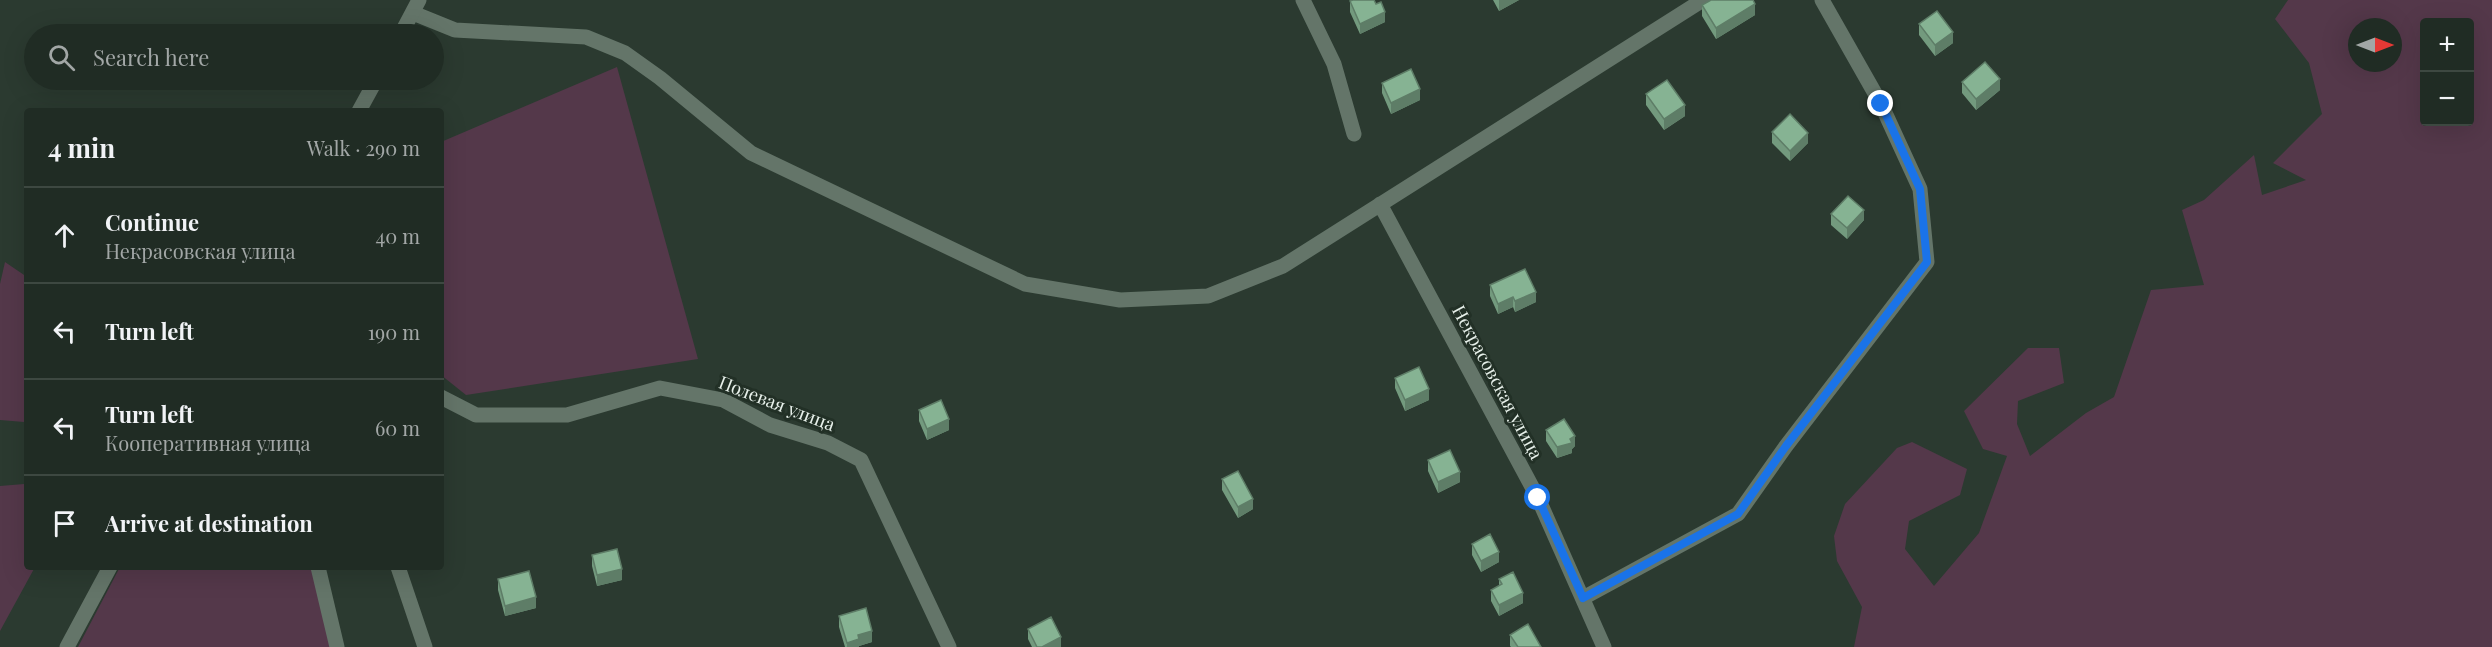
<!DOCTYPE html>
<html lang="en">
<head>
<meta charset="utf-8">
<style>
  :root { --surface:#202c24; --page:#2d3831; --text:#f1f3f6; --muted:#a2a7a6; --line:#3d4841 }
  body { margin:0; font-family:"Playfair Display",serif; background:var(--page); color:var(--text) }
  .controls { position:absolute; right:18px; top:18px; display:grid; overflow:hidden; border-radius:6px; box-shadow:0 6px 24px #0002 }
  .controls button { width:54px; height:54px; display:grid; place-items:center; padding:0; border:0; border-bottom:2px solid var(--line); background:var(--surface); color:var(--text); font:30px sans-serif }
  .compass { position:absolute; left:2348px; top:18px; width:54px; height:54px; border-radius:50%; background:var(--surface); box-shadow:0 6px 24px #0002; rotate:90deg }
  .stop { position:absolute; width:18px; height:18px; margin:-14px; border:4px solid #1a73e8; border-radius:50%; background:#fff }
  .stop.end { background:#1a73e8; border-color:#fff; box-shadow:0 2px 6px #0008 }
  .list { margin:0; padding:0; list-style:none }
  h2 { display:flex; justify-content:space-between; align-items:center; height:78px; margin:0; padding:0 24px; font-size:26px }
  h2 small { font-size:20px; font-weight:400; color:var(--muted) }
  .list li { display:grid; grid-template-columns:39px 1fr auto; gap:18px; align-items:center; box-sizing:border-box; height:96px; padding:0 24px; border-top:2px solid var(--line) }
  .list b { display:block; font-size:22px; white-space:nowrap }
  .list p { margin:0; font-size:20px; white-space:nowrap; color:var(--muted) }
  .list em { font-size:20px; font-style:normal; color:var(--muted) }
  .icon { flex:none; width:33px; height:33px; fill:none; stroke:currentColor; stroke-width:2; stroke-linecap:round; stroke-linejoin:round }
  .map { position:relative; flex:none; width:2492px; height:647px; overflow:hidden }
  .search { position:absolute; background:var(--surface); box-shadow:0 6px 24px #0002; left:24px; top:24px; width:420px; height:66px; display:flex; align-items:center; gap:15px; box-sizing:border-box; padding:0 21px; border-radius:33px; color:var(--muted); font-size:22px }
  .panel { position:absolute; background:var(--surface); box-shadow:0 6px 24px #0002; left:24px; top:108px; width:420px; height:462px; border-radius:6px }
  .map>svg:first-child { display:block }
  .green { fill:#54384a; fill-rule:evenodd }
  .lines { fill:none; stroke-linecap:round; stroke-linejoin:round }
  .minor { stroke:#647569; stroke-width:15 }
  .tertiary { stroke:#647569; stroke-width:15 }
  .wall { fill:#739a7e }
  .shaded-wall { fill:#5e7d67 }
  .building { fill:#86b393; stroke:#5e7d67; stroke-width:1.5 }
  .route { stroke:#1a73e8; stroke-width:8 }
  .labels { text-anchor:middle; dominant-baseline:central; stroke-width:6; stroke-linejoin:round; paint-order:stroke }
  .street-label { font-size:18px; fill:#e7f0ea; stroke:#223026 }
</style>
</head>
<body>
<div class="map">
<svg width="2492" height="647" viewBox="0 0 2492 647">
  <rect width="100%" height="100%" fill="#2b3a30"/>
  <!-- green -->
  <path class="green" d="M 2288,0 L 2492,0 L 2492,647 L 1854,647 L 1862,607 L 1837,561 L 1834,536 L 1845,504 L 1897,448 L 1912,442 L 1967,469 L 1960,495 L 1909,521 L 1905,549 L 1934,586 L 1979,533 L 2007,456 L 1983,449 L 1964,411 L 2028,348 L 2059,348 L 2064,383 L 2018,401 L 2017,424 L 2030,456 L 2086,413 L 2114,397 L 2151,290 L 2204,285 L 2182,210 L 2204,200 L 2254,155 L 2262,195 L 2306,180 L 2273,163 L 2322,114 L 2309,63 L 2275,19 ZM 2424,22 L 2470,22 L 2470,122 L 2424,122 ZM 2357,27 L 2393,27 L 2393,63 L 2357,63 Z
    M 617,67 L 698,359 L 466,395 L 441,375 L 441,142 Z
    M 5,262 L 27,277 L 27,428 L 24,422 L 0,420 L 0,284 Z
    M 24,484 L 27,486 L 27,567 L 35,567 L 0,631 L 0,486 Z
    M 120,567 L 315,567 L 328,613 L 344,647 L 78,647 Z"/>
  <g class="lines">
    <!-- minor -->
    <path class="minor" d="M 1303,0 L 1334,64 L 1354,134
      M 413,13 L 455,30 L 586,37 L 625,53 L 660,78 L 751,153 L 1025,284 L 1120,300 L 1208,296 L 1283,266 L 1703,0
      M 1380,204 L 1538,498 L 1604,647
      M 441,397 L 476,415 L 567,415 L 660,388 L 723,400 L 770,425 L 828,443 L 861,460 L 949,647
      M 318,567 L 337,647
      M 398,567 L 425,647
      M 1583,598 L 1738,514 L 1786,446 L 1927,262 L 1920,189 L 1881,104 L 1822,0"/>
    <!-- tertiary -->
    <path class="tertiary" d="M 401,34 L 419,0
      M 359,111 L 376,80
      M 67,647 L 110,567"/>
  </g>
  <!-- wall -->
  <path class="wall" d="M 1493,0 L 1519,0 L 1499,11 Z
    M 1350,1 L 1385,22 L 1360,34 L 1350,12 Z
    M 1702,5 L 1755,15 L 1716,39 L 1702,16 Z
    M 1919,24 L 1953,43 L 1935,56 L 1919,35 Z
    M 1962,82 L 2000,90 L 1976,110 L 1962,93 Z
    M 1382,83 L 1420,100 L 1391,114 L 1382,93 Z
    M 1646,94 L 1685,116 L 1664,130 L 1646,105 Z
    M 1772,132 L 1808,143 L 1790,161 L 1772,143 Z
    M 1831,214 L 1864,220 L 1847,239 L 1831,225 Z
    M 1490,285 L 1536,302 L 1515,312 L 1513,307 L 1498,314 L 1490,296 Z
    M 1395,378 L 1429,400 L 1405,411 L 1395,388 Z
    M 919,410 L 949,430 L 927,440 L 919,421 Z
    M 1546,430 L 1575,446 L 1572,449 L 1572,453 L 1557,458 L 1546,441 Z
    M 1428,460 L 1460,482 L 1438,493 L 1428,471 Z
    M 1222,479 L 1253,509 L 1238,518 L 1222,490 Z
    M 1472,544 L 1499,562 L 1481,572 L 1472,555 Z
    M 592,555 L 622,580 L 597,586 L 592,566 Z
    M 498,579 L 536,608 L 505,616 L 498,590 Z
    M 1499,579 L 1523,603 L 1499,616 L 1491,601 L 1491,590 L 1499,586 Z
    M 839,616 L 872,642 L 859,646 L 859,647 L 845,647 L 839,627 Z
    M 1028,629 L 1061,647 L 1032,647 L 1028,639 Z
    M 1510,635 L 1541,647 L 1511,647 L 1510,646 Z"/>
  <!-- shaded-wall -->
  <path class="shaded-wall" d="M 1499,0 L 1519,0 L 1499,11 Z
    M 1755,4 L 1755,15 L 1716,39 L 1716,28 Z
    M 1385,12 L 1385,22 L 1360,34 L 1360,24 Z
    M 1953,32 L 1953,43 L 1935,56 L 1935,45 Z
    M 2000,79 L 2000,90 L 1976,110 L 1976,99 Z
    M 1420,89 L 1420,100 L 1391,114 L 1391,103 Z
    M 1685,105 L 1685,116 L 1664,130 L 1664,119 Z
    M 1808,133 L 1808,143 L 1790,161 L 1790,151 Z
    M 1864,210 L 1864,220 L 1847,239 L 1847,228 Z
    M 1536,292 L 1536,302 L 1515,312 L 1515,301 Z
    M 1513,297 L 1513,307 L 1498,314 L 1498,304 Z
    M 1429,389 L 1429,400 L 1405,411 L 1405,400 Z
    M 949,419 L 949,430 L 927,440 L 927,429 Z
    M 1575,436 L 1575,446 L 1572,449 L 1572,453 L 1557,458 L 1557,447 Z
    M 1460,472 L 1460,482 L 1438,493 L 1438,482 Z
    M 1253,499 L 1253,509 L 1238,518 L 1238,507 Z
    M 1499,552 L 1499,562 L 1481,572 L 1481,561 Z
    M 622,569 L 622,580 L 597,586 L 597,575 Z
    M 1523,593 L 1523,603 L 1499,616 L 1499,605 Z
    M 536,597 L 536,608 L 505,616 L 505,606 Z
    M 872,631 L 872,642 L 859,646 L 859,647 L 847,647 L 847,643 L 858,635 Z
    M 1061,637 L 1061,647 L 1042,647 Z"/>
  <!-- building -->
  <path class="building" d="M 1353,0 L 1374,0 L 1376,4 L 1381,2 L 1385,12 L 1360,24 L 1350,1 Z
    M 1711,0 L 1753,0 L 1755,4 L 1716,28 L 1702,5 Z
    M 1937,11 L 1953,32 L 1935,45 L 1919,24 Z
    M 1985,62 L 2000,79 L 1976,99 L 1962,82 Z
    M 1411,69 L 1420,89 L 1391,103 L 1382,83 Z
    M 1667,80 L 1685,105 L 1664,119 L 1646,94 Z
    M 1790,114 L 1808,133 L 1790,151 L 1772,132 Z
    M 1848,196 L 1864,210 L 1847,228 L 1831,214 Z
    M 1525,269 L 1536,292 L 1515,301 L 1513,297 L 1498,304 L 1490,285 Z
    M 1419,367 L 1429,389 L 1405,400 L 1395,378 Z
    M 941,400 L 949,419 L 927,429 L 919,410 Z
    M 1564,419 L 1575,436 L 1570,439 L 1572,443 L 1557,447 L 1546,430 Z
    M 1450,450 L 1460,472 L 1438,482 L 1428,460 Z
    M 1238,471 L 1253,499 L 1238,507 L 1222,479 Z
    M 1490,534 L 1499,552 L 1481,561 L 1472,544 Z
    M 617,549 L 622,569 L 597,575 L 592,555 Z
    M 529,571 L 536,597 L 505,606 L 498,579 Z
    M 1513,572 L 1523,593 L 1499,605 L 1491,590 L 1502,584 L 1499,579 Z
    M 866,608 L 872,631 L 858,635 L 859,639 L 847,643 L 839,616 Z
    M 1051,617 L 1061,637 L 1042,647 L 1037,647 L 1028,629 Z
    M 1528,624 L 1541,647 L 1518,647 L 1510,635 Z"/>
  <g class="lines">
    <!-- route -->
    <path class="route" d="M 1538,498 L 1583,598 L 1738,514 L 1786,446 L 1927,262 L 1920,189 L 1881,104"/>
  </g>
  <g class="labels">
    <!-- street labels -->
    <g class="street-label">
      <text transform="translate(1498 382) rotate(62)">Некрасовская улица</text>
      <text transform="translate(777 403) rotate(21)">Полевая улица</text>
    </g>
  </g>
</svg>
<div class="controls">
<button>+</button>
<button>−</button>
</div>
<svg class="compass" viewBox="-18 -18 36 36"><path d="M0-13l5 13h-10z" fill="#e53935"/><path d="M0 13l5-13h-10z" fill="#a2a7a6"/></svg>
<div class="stop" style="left:1538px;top:498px"></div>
<div class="stop end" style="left:1881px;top:104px"></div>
<div class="search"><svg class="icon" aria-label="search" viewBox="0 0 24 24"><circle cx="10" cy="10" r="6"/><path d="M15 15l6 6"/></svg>Search here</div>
<section class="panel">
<h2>4 min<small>Walk · 290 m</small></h2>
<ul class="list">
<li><svg class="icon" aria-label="ahead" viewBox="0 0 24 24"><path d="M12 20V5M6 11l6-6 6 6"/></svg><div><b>Continue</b><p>Некрасовская улица</p></div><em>40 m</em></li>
<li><svg class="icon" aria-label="left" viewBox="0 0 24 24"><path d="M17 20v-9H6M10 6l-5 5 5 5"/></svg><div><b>Turn left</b></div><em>190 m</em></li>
<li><svg class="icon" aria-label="left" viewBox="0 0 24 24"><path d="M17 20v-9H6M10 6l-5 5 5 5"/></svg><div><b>Turn left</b><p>Кооперативная улица</p></div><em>60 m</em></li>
<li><svg class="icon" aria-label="arrive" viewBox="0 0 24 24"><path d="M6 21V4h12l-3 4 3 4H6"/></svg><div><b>Arrive at destination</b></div></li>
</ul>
</section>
</div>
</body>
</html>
